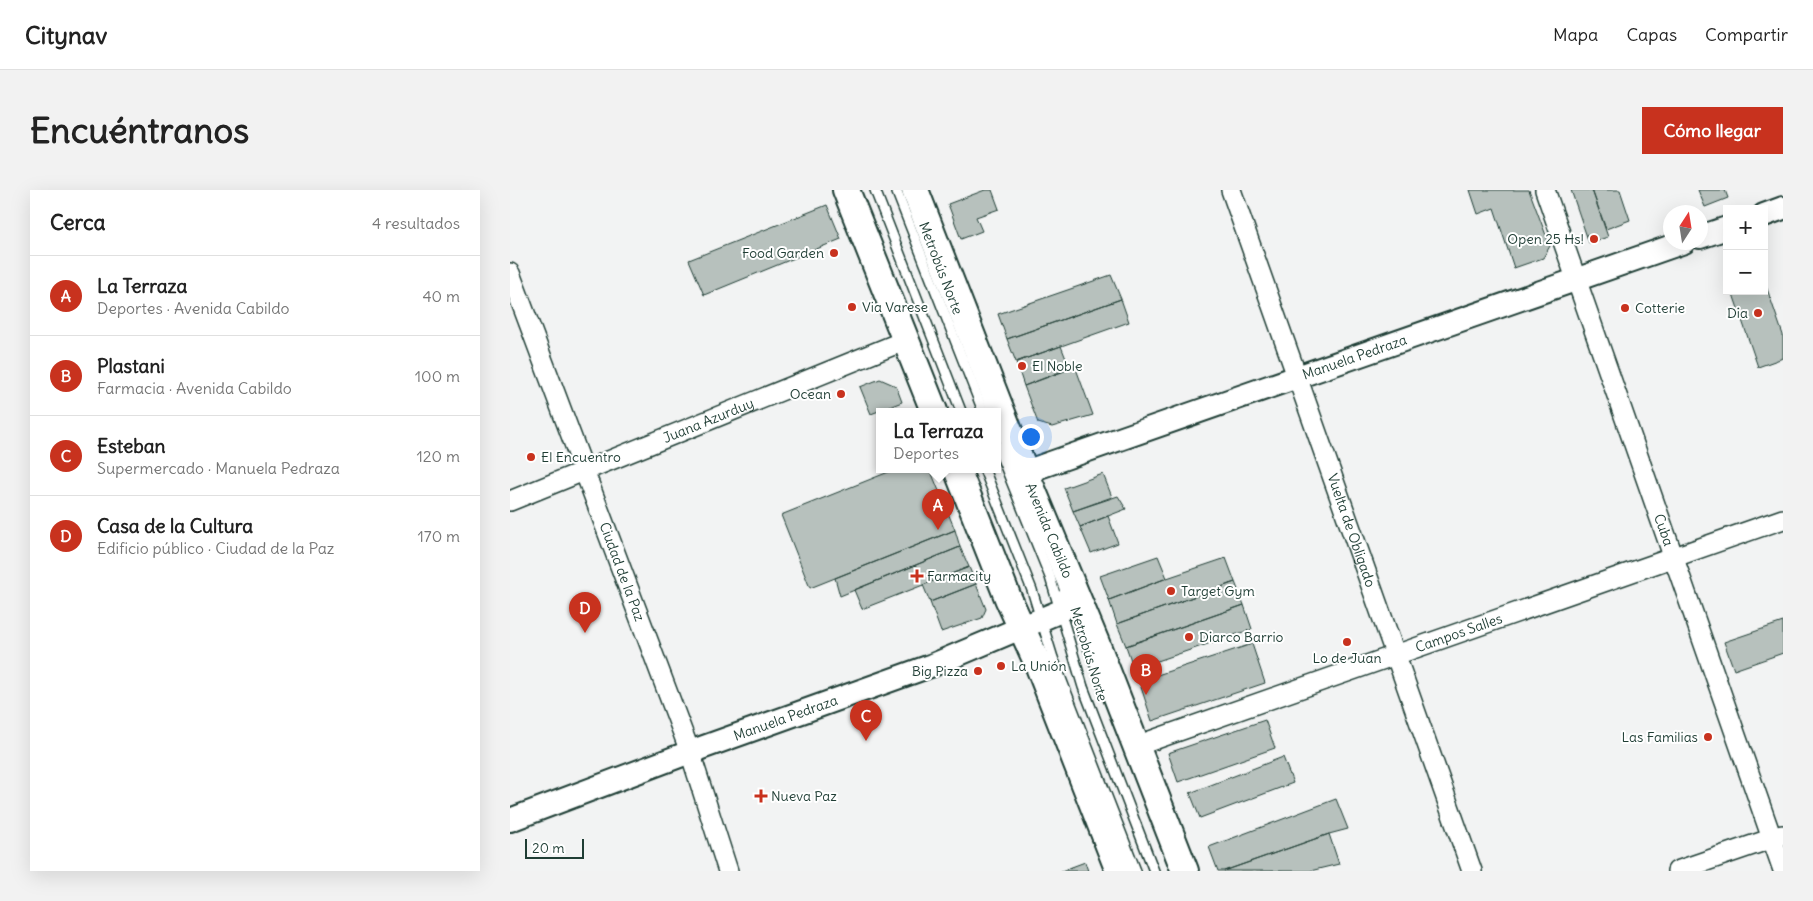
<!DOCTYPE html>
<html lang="es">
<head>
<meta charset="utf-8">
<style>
  :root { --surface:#fff; --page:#f2f2f2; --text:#222; --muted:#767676; --line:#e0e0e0; --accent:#c8321e }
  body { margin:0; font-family:Delius,sans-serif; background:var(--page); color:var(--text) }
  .controls { position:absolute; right:15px; top:15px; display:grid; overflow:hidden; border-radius:0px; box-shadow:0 5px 20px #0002 }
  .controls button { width:45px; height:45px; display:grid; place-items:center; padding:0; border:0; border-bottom:1px solid var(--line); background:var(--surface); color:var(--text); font:25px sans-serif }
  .compass { position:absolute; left:1153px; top:15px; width:45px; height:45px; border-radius:50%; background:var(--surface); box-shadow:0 5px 20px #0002; rotate:12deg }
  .scale { position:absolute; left:15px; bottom:12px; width:59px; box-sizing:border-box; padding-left:5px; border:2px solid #1f3d34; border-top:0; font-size:14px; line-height:18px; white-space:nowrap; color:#1f3d34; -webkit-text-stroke:4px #fff; paint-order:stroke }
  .you { position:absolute; left:520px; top:246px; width:18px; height:18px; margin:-12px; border:4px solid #fff; border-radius:50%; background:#1a73e8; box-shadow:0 0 0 8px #1a73e833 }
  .badge { display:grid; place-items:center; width:32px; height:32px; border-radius:50%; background:var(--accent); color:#fff; font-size:16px; font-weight:700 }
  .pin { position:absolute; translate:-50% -41px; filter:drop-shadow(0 1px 2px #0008) }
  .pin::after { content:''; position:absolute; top:26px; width:18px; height:15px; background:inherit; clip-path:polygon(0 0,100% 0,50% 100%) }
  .popup { position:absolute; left:366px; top:218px; width:125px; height:65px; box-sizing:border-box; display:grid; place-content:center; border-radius:0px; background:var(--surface); filter:drop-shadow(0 1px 4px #0005); font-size:16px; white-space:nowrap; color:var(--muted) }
  .popup b { font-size:19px; color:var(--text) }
  .popup::after { content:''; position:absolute; left:50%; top:100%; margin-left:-10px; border:10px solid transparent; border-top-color:var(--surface) }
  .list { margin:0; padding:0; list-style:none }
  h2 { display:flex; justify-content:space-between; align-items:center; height:65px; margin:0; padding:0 20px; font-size:21px }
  h2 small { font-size:16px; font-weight:400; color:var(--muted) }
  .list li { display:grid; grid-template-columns:32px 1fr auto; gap:15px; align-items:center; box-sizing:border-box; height:80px; padding:0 20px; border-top:1px solid var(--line) }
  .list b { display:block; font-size:19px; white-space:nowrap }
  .list p { margin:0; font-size:16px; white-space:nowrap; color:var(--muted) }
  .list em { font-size:16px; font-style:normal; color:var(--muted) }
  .map { position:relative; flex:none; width:1273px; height:681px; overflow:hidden; border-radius:0px }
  header { display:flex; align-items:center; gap:30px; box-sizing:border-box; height:70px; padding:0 25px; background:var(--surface); border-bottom:1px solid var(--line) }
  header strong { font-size:24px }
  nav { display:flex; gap:28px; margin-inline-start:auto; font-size:18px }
  .intro { display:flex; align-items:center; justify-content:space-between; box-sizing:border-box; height:120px; padding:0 30px }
  h1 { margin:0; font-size:35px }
  .button { padding:12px 22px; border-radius:0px; background:var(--accent); color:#fff; font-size:18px; font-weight:700 }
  main { display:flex; gap:30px; padding:0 30px }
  aside { flex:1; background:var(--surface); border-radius:0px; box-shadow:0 5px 20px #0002 }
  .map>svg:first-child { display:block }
  .building { fill:#b7c1bd; stroke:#1f3d34 }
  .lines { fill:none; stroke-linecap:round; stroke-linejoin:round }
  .service-casing { stroke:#1f3d34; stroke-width:12 }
  .minor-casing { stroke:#1f3d34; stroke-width:22 }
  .tertiary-casing { stroke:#1f3d34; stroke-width:26 }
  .secondary-casing { stroke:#1f3d34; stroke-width:30 }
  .service { stroke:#fff; stroke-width:9 }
  .minor { stroke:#fff; stroke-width:19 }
  .tertiary { stroke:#fff; stroke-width:22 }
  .secondary { stroke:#fff; stroke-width:26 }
  .poi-dot { fill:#c8321e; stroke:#fff; stroke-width:2 }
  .labels { text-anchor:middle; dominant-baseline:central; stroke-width:4; stroke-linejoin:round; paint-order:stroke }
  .poi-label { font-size:14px; fill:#1f3d34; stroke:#fff; text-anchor:start }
  .street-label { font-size:14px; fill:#1f3d34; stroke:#fff }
</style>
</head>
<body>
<header>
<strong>Citynav</strong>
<nav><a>Mapa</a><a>Capas</a><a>Compartir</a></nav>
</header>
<div class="intro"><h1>Encuéntranos</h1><a class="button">Cómo llegar</a></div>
<main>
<aside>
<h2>Cerca<small>4 resultados</small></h2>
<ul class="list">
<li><span class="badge">A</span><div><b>La Terraza</b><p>Deportes · Avenida Cabildo</p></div><em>40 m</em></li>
<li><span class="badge">B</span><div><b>Plastani</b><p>Farmacia · Avenida Cabildo</p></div><em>100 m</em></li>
<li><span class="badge">C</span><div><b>Esteban</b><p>Supermercado · Manuela Pedraza</p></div><em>120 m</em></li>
<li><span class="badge">D</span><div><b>Casa de la Cultura</b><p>Edificio público · Ciudad de la Paz</p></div><em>170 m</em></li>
</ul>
</aside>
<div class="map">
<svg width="1273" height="681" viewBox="0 0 1273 681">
  <rect width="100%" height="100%" fill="#f2f3f3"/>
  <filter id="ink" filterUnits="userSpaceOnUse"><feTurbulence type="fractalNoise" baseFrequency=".02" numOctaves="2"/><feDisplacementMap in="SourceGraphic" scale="10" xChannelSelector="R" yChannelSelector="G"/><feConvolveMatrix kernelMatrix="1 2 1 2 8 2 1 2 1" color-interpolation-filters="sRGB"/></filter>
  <g filter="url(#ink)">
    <!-- building -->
    <path class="building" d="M 475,0 L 482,0 L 489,19 L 466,27 L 472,41 L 451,49 L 438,14 Z
      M 960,0 L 1019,0 L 1040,56 L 1033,68 L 1004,78 L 984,18 L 968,24 Z
      M 1061,0 L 1082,0 L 1098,47 L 1079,53 Z
      M 1082,0 L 1110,0 L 1120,30 L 1096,39 Z
      M 1188,0 L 1215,0 L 1218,8 L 1195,17 Z
      M 317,15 L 331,49 L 194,105 L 179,70 Z
      M 601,85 L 611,109 L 497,149 L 488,124 Z
      M 1254,90 L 1273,145 L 1273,168 L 1248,177 L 1222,101 L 1254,101 Z
      M 611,109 L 619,132 L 506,172 L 497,149 Z
      M 551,156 L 560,179 L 514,196 L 506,172 Z
      M 565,176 L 583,225 L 542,237 L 528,233 L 514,196 Z
      M 370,189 L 386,196 L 392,212 L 361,224 L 350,197 Z
      M 386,279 L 420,279 L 445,340 L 300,398 L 271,325 Z
      M 593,284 L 602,307 L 563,321 L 554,298 Z
      M 608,306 L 616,319 L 570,337 L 563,321 Z
      M 598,326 L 608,353 L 581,363 L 570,337 Z
      M 445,340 L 450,357 L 330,406 L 325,388 Z
      M 450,357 L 459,377 L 352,419 L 344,400 Z
      M 648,366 L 657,388 L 599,410 L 590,386 Z
      M 716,368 L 725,392 L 607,434 L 599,410 L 657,388 Z
      M 459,377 L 466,394 L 420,412 L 413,395 Z
      M 725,392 L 734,415 L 616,456 L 607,434 Z
      M 466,394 L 476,419 L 472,428 L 431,442 L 420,412 Z
      M 734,415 L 742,439 L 624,479 L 616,456 Z
      M 1273,432 L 1273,463 L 1224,480 L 1214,452 Z
      M 742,454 L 755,493 L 642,531 L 629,491 Z
      M 755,530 L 765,558 L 668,592 L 658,563 Z
      M 773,567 L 783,593 L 690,628 L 680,603 Z
      M 826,609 L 838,639 L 819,644 L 714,681 L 708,681 L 699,657 Z
      M 819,644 L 829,674 L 800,681 L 714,681 Z
      M 575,672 L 578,681 L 551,681 Z"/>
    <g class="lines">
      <defs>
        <path id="service" d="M 365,0 L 451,221
          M 386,0 L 473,221
          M 487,256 L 540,387 L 573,497 L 644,681
          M 474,279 L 522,400 L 543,468 L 626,681"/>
        <g id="minor">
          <path id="s1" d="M 721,0 C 803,226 880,454 962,681"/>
          <path id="s2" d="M 1035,0 L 1273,680"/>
          <path id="s3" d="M 0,83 L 180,562 L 218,681"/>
          <path id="s4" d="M 0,311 L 396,150"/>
          <path id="s5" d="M 626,556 L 1273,329"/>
          <path d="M 1167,681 L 1272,645"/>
        </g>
        <g id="tertiary">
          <path d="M 1254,25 L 1273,18"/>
          <path d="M 1190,47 L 1217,38"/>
          <path id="s6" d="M 515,282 L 1174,52"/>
          <path id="s7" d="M 0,630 L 180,562 L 423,475 L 551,421 L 564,398"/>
        </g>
        <g id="secondary">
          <path d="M 336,0 L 424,221"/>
          <path id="s8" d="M 405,0 L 515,282 L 586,453 L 675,681"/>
          <path d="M 447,279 L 498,408 L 528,474 L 609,681"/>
        </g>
      </defs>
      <!-- service casing -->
      <use href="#service" class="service-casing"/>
      <!-- minor casing -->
      <use href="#minor" class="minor-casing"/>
      <!-- tertiary casing -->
      <use href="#tertiary" class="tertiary-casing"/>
      <!-- secondary casing -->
      <use href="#secondary" class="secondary-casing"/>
      <!-- service -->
      <use href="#service" class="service"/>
      <!-- minor -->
      <use href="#minor" class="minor"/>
      <!-- tertiary -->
      <use href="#tertiary" class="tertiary"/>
      <!-- secondary -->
      <use href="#secondary" class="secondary"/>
    </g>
  </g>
  <!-- markers -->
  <g class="poi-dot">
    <circle cx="1084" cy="49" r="5"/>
    <circle cx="324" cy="63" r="5"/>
    <circle cx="342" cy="117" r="5"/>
    <circle cx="1115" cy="118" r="5"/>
    <circle cx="1248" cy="123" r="5"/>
    <circle cx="512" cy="176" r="5"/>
    <circle cx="331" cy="204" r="5"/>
    <circle cx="21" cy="267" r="5"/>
    <path d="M404.5 378.5h5v5h5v5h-5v5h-5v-5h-5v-5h5z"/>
    <circle cx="661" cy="401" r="5"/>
    <circle cx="679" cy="447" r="5"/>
    <circle cx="837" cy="452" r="5"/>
    <circle cx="491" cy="476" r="5"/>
    <circle cx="468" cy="481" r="5"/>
    <circle cx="1198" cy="547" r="5"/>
    <path d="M248.5 598.5h5v5h5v5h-5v5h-5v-5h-5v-5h5z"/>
  </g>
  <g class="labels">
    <!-- poi labels -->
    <g class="poi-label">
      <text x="1074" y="49" text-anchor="end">Open 25 Hs!</text>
      <text x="314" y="63" text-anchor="end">Food Garden</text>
      <text x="352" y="117">Via Varese</text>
      <text x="1125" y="118">Cotterie</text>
      <text x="1238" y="123" text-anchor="end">Dia</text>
      <text x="522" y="176">El Noble</text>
      <text x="321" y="204" text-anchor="end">Ocean</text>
      <text x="31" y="267">El Encuentro</text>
      <text x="417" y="386">Farmacity</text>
      <text x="671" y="401">Target Gym</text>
      <text x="689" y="447">Diarco Barrio</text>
      <text x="837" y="468" text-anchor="middle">Lo de Juan</text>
      <text x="501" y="476">La Unión</text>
      <text x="458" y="481" text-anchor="end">Big Pizza</text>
      <text x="1188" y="547" text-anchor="end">Las Familias</text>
      <text x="261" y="606">Nueva Paz</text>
    </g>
    <!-- street labels -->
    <g class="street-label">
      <text transform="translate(431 78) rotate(69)">Metrobús Norte</text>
      <text stroke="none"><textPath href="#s6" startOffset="349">Manuela Pedraza</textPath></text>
      <text stroke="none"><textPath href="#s4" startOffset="214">Juana Azurduy</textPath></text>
      <text stroke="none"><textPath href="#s1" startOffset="361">Vuelta de Obligado</textPath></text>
      <text stroke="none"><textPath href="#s2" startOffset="360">Cuba</textPath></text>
      <text stroke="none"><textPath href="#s8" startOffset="366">Avenida Cabildo</textPath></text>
      <text stroke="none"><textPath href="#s3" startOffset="319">Ciudad de la Paz</textPath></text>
      <text stroke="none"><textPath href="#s5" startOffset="342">Campos Salles</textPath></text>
      <text transform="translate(579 464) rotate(73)">Metrobús Norte</text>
      <text stroke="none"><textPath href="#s7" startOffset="294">Manuela Pedraza</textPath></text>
    </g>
  </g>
</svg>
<div class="controls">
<button>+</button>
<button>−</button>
</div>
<svg class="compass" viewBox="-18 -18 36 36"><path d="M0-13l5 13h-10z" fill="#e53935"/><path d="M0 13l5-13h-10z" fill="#767676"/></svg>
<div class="scale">20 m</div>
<div class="you"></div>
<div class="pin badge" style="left:428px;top:340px">A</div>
<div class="popup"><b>La Terraza</b>Deportes</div>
<div class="pin badge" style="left:636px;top:505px">B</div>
<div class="pin badge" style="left:356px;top:551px">C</div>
<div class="pin badge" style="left:75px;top:443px">D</div>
</div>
</main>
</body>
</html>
